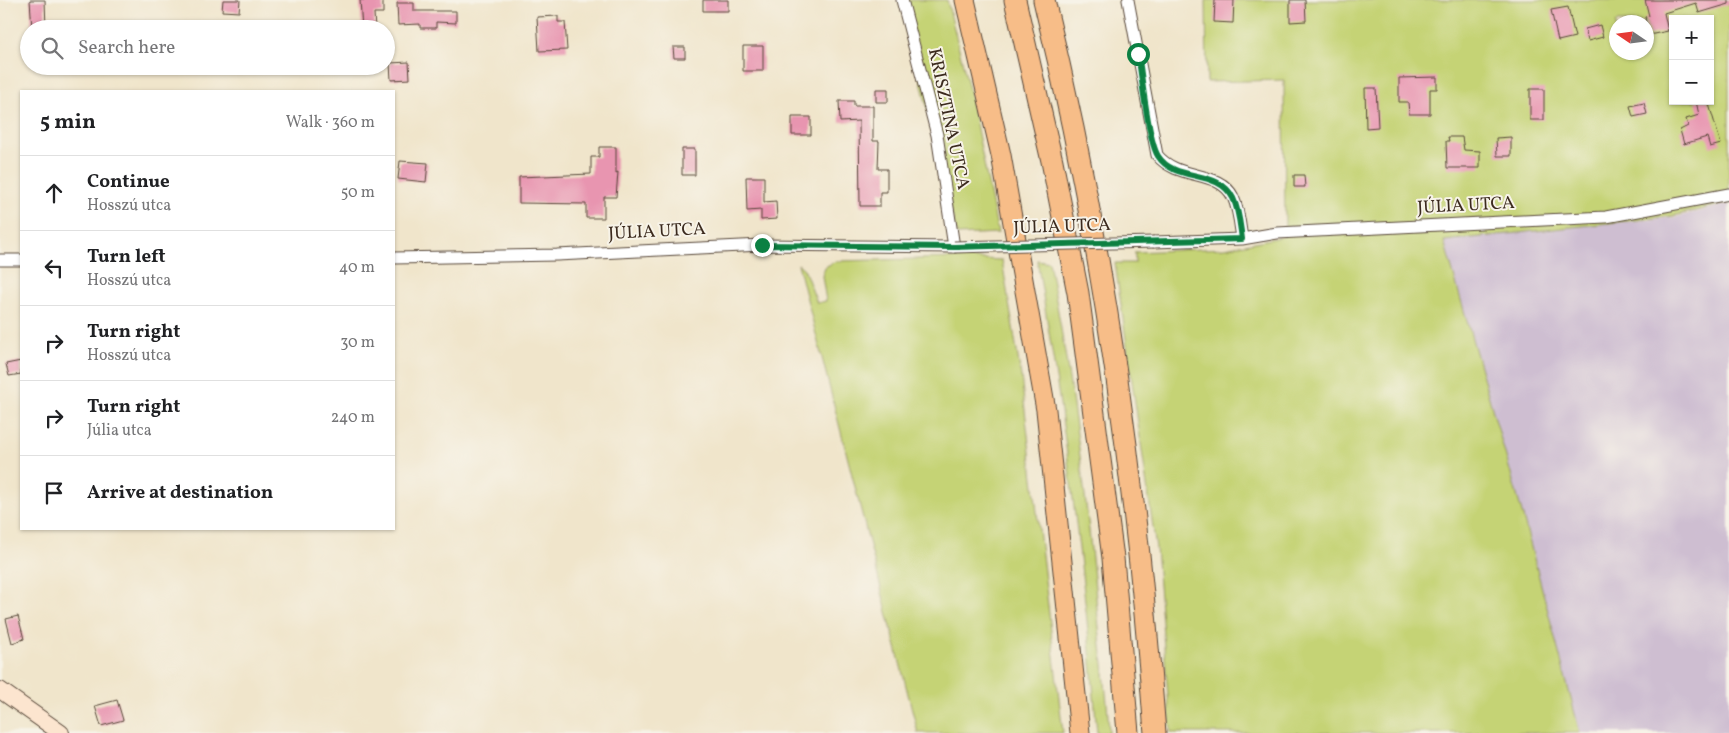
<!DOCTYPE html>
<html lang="en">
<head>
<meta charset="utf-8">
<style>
  :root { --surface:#fff; --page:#f6f6f6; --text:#202124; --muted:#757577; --line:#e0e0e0 }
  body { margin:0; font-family:Vollkorn,serif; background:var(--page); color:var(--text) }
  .controls { position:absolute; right:15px; top:15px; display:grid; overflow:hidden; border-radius:0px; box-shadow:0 1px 4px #0004 }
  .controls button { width:45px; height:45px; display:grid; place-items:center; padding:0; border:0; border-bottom:1px solid var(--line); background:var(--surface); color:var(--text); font:25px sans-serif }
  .compass { position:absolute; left:1609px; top:15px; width:45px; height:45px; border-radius:50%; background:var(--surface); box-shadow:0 1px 4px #0004; rotate:283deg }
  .stop { position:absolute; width:15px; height:15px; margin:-11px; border:4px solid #0b8043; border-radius:50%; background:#fff }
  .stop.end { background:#0b8043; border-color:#fff; box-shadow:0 1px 5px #0008 }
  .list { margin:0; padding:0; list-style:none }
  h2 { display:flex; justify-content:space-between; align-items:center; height:65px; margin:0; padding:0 20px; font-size:21px }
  h2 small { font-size:16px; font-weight:400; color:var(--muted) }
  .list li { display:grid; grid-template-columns:32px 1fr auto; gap:15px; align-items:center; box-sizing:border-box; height:75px; padding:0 20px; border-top:1px solid var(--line) }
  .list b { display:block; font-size:19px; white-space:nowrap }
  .list p { margin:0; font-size:16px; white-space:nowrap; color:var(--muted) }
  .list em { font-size:16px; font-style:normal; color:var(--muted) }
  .icon { flex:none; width:28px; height:28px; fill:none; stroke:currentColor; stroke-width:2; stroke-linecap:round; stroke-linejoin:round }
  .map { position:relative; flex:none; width:1729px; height:733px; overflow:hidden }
  .search { position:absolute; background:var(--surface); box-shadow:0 1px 4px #0004; left:20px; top:20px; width:375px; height:55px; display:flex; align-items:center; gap:12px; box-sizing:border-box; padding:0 18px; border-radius:28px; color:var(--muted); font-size:19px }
  .panel { position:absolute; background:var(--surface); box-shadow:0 1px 4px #0004; left:20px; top:90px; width:375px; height:440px; border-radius:0px }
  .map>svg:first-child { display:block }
  .industrial { fill:#cebed1 }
  .green { fill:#c5d375; stroke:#807e4a; fill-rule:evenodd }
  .building { fill:#e895b0 }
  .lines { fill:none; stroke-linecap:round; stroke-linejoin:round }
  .street-casing { stroke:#564638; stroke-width:13 }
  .secondary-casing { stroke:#564638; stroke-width:18 }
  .primary-casing { stroke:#564638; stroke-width:21 }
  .highway-casing { stroke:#564638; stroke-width:23 }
  .street { stroke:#fff; stroke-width:11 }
  .secondary { stroke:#fce5cf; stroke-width:16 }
  .primary { stroke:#f7bd88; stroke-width:19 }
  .highway { stroke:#f7bd88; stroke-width:21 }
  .street-bridge-casing { stroke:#564638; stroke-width:13; stroke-linecap:butt }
  .street-bridge { stroke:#fff; stroke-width:11 }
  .route { stroke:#0b8043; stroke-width:6 }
  .labels { text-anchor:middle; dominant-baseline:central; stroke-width:4; stroke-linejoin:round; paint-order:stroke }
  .street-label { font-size:18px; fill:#3b2a1e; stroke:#f7f3e8 }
</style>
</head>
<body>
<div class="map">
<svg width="1729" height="733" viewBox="0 0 1729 733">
  <rect width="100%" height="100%" fill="#f7f3e8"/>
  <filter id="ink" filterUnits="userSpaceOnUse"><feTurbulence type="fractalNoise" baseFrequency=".02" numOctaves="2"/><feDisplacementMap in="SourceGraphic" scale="10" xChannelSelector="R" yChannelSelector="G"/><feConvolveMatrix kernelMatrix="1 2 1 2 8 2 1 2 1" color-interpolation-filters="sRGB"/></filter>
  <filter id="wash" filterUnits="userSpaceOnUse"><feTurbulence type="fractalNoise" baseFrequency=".0096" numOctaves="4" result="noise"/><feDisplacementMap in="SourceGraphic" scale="20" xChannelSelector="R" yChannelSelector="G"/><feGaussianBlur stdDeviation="1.12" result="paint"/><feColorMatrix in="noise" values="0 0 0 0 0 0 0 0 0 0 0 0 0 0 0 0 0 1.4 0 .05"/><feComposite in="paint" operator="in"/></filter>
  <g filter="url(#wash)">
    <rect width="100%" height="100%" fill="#f0e5cb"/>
    <!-- industrial -->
    <path class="industrial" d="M 1729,204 L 1729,733 L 1580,733 L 1521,509 L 1444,240 L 1676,217 Z"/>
    <!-- green -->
    <path class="green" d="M 902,0 L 947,0 L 969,89 L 998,233 L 957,235 Z
      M 1206,0 L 1729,0 L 1729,203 L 1673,216 L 1444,241 L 1521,509 L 1580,733 L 1171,733 L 1156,548 L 1115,263 L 1135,263 L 1135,252 L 1225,248 L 1285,236 L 1284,80 L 1207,82 ZM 1673,19 L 1710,19 L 1710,101 L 1673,101 ZM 1616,22 L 1646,22 L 1646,52 L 1616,52 Z
      M 960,258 L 1002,260 L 1021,376 L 1063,733 L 918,733 L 798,264 L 804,269 L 817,303 L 826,301 L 822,276 L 825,267 L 836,261 Z
      M 1037,260 L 1049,262 C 1071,376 1086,492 1097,608 C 1101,650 1107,691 1109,733 L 1097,733 C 1085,575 1064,417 1037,260 Z"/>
    <g id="blocks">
      <!-- building -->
      <path class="building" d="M 30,0 L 45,0 L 46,29 L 32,29 Z
        M 223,0 L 240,0 L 239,12 L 222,11 Z
        M 360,0 L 383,0 L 383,13 L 374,13 L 375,29 L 362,29 Z
        M 703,0 L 728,0 L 728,11 L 703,11 Z
        M 1215,0 L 1234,0 L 1233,23 L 1214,22 Z
        M 1290,0 L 1305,0 L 1306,21 L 1290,22 Z
        M 1645,0 L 1729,0 L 1729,4 L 1699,13 L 1696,3 L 1664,13 L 1668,31 L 1649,35 L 1645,17 L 1649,16 Z
        M 397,3 L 414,3 L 414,11 L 456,11 L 456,23 L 436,22 L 436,28 L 420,28 L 420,24 L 398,25 Z
        M 1568,7 L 1575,37 L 1558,41 L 1551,10 Z
        M 558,16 L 558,22 L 565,22 L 567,50 L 539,51 L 537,17 Z
        M 1600,25 L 1603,37 L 1588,41 L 1585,29 Z
        M 743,46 L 763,46 L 763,71 L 743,71 Z
        M 673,47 L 685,47 L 685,58 L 674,58 Z
        M 409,62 L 410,79 L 391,80 L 390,63 Z
        M 1437,77 L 1437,89 L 1430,89 L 1430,114 L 1409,114 L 1408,102 L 1399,102 L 1399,78 Z
        M 1365,88 L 1376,88 L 1378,127 L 1366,128 Z
        M 876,89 L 888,89 L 888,102 L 876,102 Z
        M 1530,89 L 1544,89 L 1544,120 L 1530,120 Z
        M 839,101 L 854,101 L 854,106 L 873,106 L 873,141 L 879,141 L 878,169 L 887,169 L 887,192 L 880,192 L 880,206 L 860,206 L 859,121 L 840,122 Z
        M 1696,101 L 1708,101 L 1721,144 L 1710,147 L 1707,137 L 1684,144 L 1680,130 L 1688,126 L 1686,119 L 1699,115 Z
        M 1644,103 L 1647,114 L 1633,117 L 1630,106 Z
        M 792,117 L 811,117 L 811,135 L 792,135 Z
        M 1448,137 L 1462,137 L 1464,150 L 1480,151 L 1480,168 L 1447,168 L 1446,141 L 1449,141 Z
        M 1511,137 L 1511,156 L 1497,156 L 1496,138 Z
        M 599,147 L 616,147 L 616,173 L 618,172 L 616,197 L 604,197 L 604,218 L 586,218 L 586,204 L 519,203 L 519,177 L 591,174 L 591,157 L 599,157 Z
        M 682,149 L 695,149 L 695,175 L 682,175 Z
        M 400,161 L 428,163 L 426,182 L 398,179 Z
        M 1294,175 L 1304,175 L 1305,187 L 1294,187 Z
        M 746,177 L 764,177 L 764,202 L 776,201 L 777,219 L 761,220 L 761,210 L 747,211 Z
        M 21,361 L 21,374 L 9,376 L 6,364 Z
        M 18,616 L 24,639 L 12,643 L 6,619 Z
        M 117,700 L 123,720 L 101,726 L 95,706 Z"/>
    </g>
  </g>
  <g filter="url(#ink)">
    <use href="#blocks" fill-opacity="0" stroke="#564638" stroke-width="1"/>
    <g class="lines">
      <defs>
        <path id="street" d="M 1128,0 L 1157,155 C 1178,181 1219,169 1233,197 C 1239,210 1240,225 1242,239
          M 1154,242 L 1242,239 L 1277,233 L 1606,217 L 1729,194
          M 394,258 L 557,255 L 762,245 L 954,247 L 937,135 L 902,0
          M 0,260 L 21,260"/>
        <path id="secondary" d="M 0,690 L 61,733"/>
        <path id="primary" d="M 965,0 L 1001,155 L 1046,410 L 1080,733"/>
        <path id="highway" d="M 1015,0 L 1052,161 L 1078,293 L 1113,558 L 1128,733
          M 1044,0 C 1103,240 1137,487 1155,733"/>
      </defs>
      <!-- street casing -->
      <use href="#street" class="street-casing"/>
      <!-- secondary casing -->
      <use href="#secondary" class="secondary-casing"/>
      <!-- primary casing -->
      <use href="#primary" class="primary-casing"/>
      <!-- highway casing -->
      <use href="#highway" class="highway-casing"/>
      <!-- street -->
      <use href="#street" class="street"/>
      <!-- secondary -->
      <use href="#secondary" class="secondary"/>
      <!-- primary -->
      <use href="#primary" class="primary"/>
      <!-- highway -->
      <use href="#highway" class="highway"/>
      <defs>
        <path id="street-bridge" d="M 954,247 L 1154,242"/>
      </defs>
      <!-- street-bridge casing -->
      <use href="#street-bridge" class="street-bridge-casing"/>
      <!-- street-bridge -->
      <use href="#street-bridge" class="street-bridge"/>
    </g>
  </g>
  <g class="lines" filter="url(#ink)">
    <!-- route -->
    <path class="route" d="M 762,245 L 954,247 L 1242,239 C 1240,225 1239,210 1233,198 C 1218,168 1175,183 1158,156 C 1148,140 1142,76 1138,54"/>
  </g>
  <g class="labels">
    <!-- street labels -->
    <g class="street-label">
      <text transform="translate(948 119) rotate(78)">KRISZTINA UTCA</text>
      <text transform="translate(1466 206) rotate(-3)">JÚLIA UTCA</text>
      <text transform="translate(1062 227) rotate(-2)">JÚLIA UTCA</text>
      <text transform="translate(657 232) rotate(-3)">JÚLIA UTCA</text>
    </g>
  </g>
</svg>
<div class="controls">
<button>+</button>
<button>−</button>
</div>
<svg class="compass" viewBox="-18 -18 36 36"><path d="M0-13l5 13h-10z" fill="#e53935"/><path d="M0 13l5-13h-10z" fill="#757577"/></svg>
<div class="stop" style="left:1138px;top:54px"></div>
<div class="stop end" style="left:762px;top:245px"></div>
<div class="search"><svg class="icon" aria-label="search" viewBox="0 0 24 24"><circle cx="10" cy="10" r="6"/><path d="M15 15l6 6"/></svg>Search here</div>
<section class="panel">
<h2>5 min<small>Walk · 360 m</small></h2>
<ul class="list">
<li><svg class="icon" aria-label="ahead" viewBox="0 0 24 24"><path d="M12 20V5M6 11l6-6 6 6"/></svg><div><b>Continue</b><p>Hosszú utca</p></div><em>50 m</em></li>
<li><svg class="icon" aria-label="left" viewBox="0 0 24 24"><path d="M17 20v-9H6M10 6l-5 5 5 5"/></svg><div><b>Turn left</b><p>Hosszú utca</p></div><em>40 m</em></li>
<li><svg class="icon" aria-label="right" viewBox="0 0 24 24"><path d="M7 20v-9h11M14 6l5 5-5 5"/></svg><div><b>Turn right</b><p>Hosszú utca</p></div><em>30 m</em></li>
<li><svg class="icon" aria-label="right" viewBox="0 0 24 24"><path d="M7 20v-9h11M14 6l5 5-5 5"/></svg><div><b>Turn right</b><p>Júlia utca</p></div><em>240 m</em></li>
<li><svg class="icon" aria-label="arrive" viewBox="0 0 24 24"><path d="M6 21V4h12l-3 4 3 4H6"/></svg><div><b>Arrive at destination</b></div></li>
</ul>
</section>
</div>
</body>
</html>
